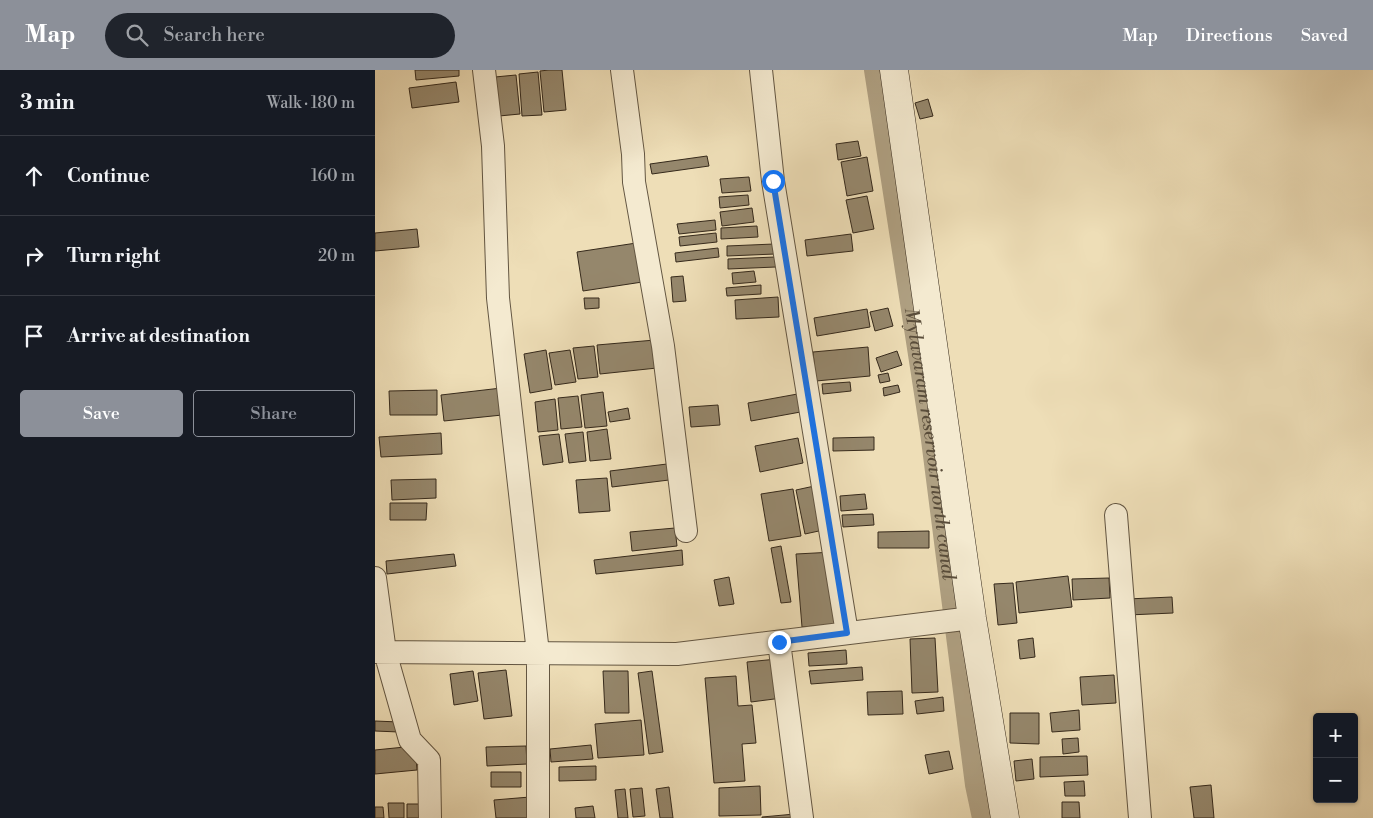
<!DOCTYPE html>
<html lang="en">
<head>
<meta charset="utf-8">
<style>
  :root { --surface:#171b24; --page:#20242c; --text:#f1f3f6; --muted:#9ea1a6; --line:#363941; --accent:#8c9099 }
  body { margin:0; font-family:"Libre Bodoni",serif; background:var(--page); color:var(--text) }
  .controls { position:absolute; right:15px; bottom:15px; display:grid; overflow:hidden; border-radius:5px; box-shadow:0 1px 4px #0004 }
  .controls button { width:45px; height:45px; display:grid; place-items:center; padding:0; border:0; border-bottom:1px solid var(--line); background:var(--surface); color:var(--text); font:25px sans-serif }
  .stop { position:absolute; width:15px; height:15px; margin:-11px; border:4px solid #1a73e8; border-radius:50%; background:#fff }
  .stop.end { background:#1a73e8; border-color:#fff; box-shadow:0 1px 5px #0008 }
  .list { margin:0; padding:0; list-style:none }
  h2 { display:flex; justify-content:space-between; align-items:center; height:65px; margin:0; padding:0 20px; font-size:21px }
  h2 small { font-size:16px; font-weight:400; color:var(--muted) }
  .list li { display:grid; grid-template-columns:32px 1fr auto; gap:15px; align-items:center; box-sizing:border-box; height:80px; padding:0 20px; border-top:1px solid var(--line) }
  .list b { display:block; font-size:19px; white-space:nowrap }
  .list em { font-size:16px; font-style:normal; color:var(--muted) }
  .actions { display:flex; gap:10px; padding:15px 20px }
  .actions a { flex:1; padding:11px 0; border:1px solid var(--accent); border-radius:5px; text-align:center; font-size:18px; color:var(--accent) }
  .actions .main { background:var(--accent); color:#fff }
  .icon { flex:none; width:28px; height:28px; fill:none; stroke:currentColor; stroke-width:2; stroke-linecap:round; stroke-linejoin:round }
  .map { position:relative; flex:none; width:998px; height:748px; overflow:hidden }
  header { display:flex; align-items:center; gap:30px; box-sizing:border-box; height:70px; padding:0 25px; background:var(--accent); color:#fff }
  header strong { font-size:24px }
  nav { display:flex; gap:28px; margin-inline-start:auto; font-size:18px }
  .search { width:350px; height:45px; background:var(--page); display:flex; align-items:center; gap:12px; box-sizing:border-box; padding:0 18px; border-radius:28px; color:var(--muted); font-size:19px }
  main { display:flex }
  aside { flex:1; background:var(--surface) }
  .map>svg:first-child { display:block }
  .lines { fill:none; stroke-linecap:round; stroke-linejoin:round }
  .canal { stroke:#afa082; stroke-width:20 }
  .building { fill:#95876c; stroke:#35291b }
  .minor-casing { stroke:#635642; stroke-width:24 }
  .secondary-casing { stroke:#35291b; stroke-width:29 }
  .minor { stroke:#f4ead0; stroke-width:22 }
  .secondary { stroke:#f4ead0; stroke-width:28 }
  .route { stroke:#1a73e8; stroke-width:6 }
  .labels { text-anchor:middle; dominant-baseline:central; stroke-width:4.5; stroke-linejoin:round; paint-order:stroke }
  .water-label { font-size:19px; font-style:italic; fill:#5a4d3a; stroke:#f4ead0 }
</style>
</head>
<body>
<header>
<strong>Map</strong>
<div class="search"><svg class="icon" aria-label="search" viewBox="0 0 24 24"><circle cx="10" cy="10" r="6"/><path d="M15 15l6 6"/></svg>Search here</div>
<nav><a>Map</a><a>Directions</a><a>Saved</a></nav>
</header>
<main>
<aside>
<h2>3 min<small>Walk · 180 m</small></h2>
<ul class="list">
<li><svg class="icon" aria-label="ahead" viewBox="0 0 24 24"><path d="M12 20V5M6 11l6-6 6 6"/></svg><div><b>Continue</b></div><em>160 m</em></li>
<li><svg class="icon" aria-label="right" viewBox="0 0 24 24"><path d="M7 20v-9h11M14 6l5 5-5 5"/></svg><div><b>Turn right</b></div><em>20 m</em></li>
<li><svg class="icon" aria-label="arrive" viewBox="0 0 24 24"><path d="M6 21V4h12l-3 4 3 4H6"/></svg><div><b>Arrive at destination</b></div></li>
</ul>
<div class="actions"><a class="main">Save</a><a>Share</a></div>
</aside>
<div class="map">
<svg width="998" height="748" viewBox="0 0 998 748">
  <rect width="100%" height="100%" fill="#eedeb7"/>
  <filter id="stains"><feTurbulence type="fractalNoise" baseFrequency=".004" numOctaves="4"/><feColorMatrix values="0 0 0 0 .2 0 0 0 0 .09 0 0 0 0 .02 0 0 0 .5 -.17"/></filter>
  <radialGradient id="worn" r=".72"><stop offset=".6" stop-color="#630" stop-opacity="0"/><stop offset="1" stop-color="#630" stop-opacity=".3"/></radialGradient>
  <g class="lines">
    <!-- canal -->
    <path class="canal" id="s1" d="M 499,0 L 555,362 L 600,715 L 607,748"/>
  </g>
  <!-- building -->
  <path class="building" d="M 40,0 L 84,0 L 84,6 L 41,10 Z
    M 174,0 L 187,0 L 191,40 L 169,42 L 165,1 Z
    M 163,2 L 167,45 L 147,46 L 144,4 Z
    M 141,5 L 145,44 L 124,46 L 120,7 Z
    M 81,12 L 84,32 L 37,38 L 34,18 Z
    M 553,29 L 558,46 L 545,49 L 540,33 Z
    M 483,71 L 486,86 L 463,90 L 461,74 Z
    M 332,86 L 334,96 L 277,104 L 275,94 Z
    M 492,87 L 498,121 L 472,126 L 466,92 Z
    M 374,107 L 376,121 L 347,123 L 345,109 Z
    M 373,125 L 374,135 L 345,138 L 344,127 Z
    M 492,126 L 499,159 L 478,163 L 471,130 Z
    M 377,138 L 379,152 L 347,156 L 345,142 Z
    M 340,150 L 341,160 L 304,164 L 302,154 Z
    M 382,156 L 383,167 L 346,169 L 346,158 Z
    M 42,159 L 44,177 L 0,181 L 0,163 Z
    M 341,163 L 342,172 L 305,176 L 304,167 Z
    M 476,164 L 478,181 L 432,186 L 430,170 Z
    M 268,172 L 274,211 L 208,221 L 202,182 Z
    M 399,174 L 400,184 L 352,186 L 352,176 Z
    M 343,178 L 344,187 L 301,192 L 300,183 Z
    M 400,187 L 401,197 L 353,199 L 353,189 Z
    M 379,201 L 381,212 L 358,214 L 357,203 Z
    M 308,206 L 311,231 L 298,232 L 296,207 Z
    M 386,215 L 386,224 L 352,226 L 351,218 Z
    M 403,227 L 404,247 L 361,249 L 360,230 Z
    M 209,228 L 224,228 L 224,238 L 210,239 Z
    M 513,238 L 518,256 L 500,261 L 495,242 Z
    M 492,239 L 495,257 L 442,266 L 439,248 Z
    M 280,270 L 282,298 L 225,304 L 222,275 Z
    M 219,276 L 223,307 L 203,309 L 198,278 Z
    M 493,277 L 495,306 L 441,311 L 438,282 Z
    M 171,280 L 177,319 L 155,323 L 149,284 Z
    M 195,280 L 201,312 L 180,315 L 174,283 Z
    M 522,281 L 527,295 L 506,302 L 501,288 Z
    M 513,303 L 515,311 L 505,313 L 503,305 Z
    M 475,312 L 476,321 L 448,324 L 447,314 Z
    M 523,315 L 525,322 L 509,326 L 508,318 Z
    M 135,317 L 137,344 L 69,351 L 66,325 Z
    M 62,320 L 62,345 L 15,345 L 14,321 Z
    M 228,322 L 232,356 L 210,358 L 206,325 Z
    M 428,323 L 431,341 L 376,351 L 373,333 Z
    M 203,326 L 207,357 L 186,359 L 183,328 Z
    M 180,329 L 183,360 L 163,362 L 160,332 Z
    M 343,335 L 345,355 L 316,357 L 314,337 Z
    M 253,338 L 255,349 L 235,352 L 233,342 Z
    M 232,359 L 236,389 L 215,391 L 212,362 Z
    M 208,362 L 211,391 L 194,393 L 190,364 Z
    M 66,363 L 67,384 L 6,387 L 4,367 Z
    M 184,364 L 188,392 L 168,395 L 164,366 Z
    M 499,367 L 499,380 L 458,381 L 458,368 Z
    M 423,368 L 428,393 L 385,402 L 380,376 Z
    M 292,394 L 294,410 L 237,417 L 235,401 Z
    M 232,408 L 235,441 L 204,443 L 201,410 Z
    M 61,409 L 61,428 L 17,430 L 16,410 Z
    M 444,415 L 453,459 L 430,464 L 421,420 Z
    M 418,419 L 426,466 L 394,471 L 386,424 Z
    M 490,424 L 492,439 L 466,441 L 465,426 Z
    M 15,433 L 52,433 L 51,450 L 15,450 Z
    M 498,444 L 499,455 L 468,457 L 467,445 Z
    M 300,458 L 302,476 L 257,481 L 255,462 Z
    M 554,461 L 554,478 L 503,478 L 503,462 Z
    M 406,476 L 416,532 L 406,533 L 396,478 Z
    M 307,480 L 308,495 L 221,504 L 219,490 Z
    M 459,482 L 464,554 L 427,557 L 421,484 Z
    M 79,484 L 81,496 L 12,504 L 11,491 Z
    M 693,506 L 697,537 L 644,543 L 641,512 Z
    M 354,507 L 359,534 L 344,536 L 339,510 Z
    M 734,508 L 735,528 L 698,530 L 697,509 Z
    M 638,513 L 642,553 L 623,555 L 619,514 Z
    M 797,527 L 798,543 L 753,545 L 752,529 Z
    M 560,568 L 563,622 L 537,623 L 535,569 Z
    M 658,568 L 660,587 L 645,589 L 643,570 Z
    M 471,580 L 472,594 L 434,596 L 433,583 Z
    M 402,589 L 407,628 L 376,632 L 372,592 Z
    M 487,597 L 488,610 L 436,614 L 434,601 Z
    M 131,600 L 137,646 L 109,649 L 103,603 Z
    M 98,601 L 103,631 L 79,635 L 75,604 Z
    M 228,601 L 253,601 L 254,643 L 230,643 Z
    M 277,601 L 288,682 L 274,684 L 263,603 Z
    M 739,605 L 741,633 L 707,635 L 705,607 Z
    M 361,606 L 363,636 L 377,635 L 381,673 L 367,674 L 370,711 L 339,713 L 330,608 Z
    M 527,621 L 528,644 L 493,645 L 492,622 Z
    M 568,627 L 569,641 L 542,644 L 540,631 Z
    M 704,640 L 705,660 L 677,662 L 675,643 Z
    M 635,643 L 664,643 L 664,674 L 635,673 Z
    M 266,650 L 269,685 L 223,688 L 220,654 Z
    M 0,651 L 24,652 L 24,662 L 0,661 Z
    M 703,668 L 704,682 L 688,684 L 687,669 Z
    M 216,675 L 218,689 L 176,692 L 175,679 Z
    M 40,676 L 42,700 L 0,704 L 0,680 Z
    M 151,676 L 152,694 L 112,696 L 111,677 Z
    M 574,681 L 578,699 L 554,704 L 550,685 Z
    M 712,686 L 713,705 L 665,707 L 665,687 Z
    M 657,689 L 659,709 L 641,711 L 639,691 Z
    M 221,696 L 221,710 L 184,711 L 184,697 Z
    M 116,702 L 146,702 L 146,717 L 116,717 Z
    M 709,711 L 710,726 L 690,726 L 689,712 Z
    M 836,715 L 839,748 L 819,748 L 815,717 Z
    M 385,716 L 386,745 L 344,746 L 344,718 Z
    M 294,717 L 298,748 L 285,748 L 281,719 Z
    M 267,718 L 270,746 L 258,747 L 255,719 Z
    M 250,719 L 253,748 L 243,748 L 240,720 Z
    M 155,727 L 157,748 L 121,748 L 119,730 Z
    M 687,732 L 704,732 L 705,748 L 687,748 Z
    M 13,733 L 29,733 L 29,748 L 14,748 Z
    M 32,734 L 48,734 L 48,748 L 32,748 Z
    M 218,736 L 220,748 L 201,748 L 200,738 Z
    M 0,737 L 8,737 L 9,748 L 0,748 Z
    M 420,744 L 420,748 L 387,748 L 387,747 Z"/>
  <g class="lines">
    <defs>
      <path id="minor" d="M 109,0 L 118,76 L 123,228 L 163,583 L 163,748
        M 247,0 L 258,84 L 259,112 L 288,276 L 311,461
        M 386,0 L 398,111 L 472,563
        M 741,445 L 765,748
        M 0,508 L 10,582 L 35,670 L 54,690 L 55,748
        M 404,572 L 427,748
        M 0,582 L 302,584 L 597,548"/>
      <path id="secondary" d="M 519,0 L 597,548 L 630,748"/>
    </defs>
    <!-- minor casing -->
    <use href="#minor" class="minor-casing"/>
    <!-- secondary casing -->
    <use href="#secondary" class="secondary-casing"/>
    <!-- minor -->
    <use href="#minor" class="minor"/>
    <!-- secondary -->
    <use href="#secondary" class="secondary"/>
  </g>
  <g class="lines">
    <!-- route -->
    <path class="route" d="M 398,111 L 472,563 L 404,572"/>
  </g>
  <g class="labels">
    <!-- water labels -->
    <g class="water-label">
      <text stroke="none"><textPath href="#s1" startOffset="378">Mylavaram reservoir north canal</textPath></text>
    </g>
  </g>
  <rect width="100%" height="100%" filter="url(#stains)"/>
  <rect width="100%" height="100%" fill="url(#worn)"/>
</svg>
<div class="controls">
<button>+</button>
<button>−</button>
</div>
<div class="stop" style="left:398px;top:111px"></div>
<div class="stop end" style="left:404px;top:572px"></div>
</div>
</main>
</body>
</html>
